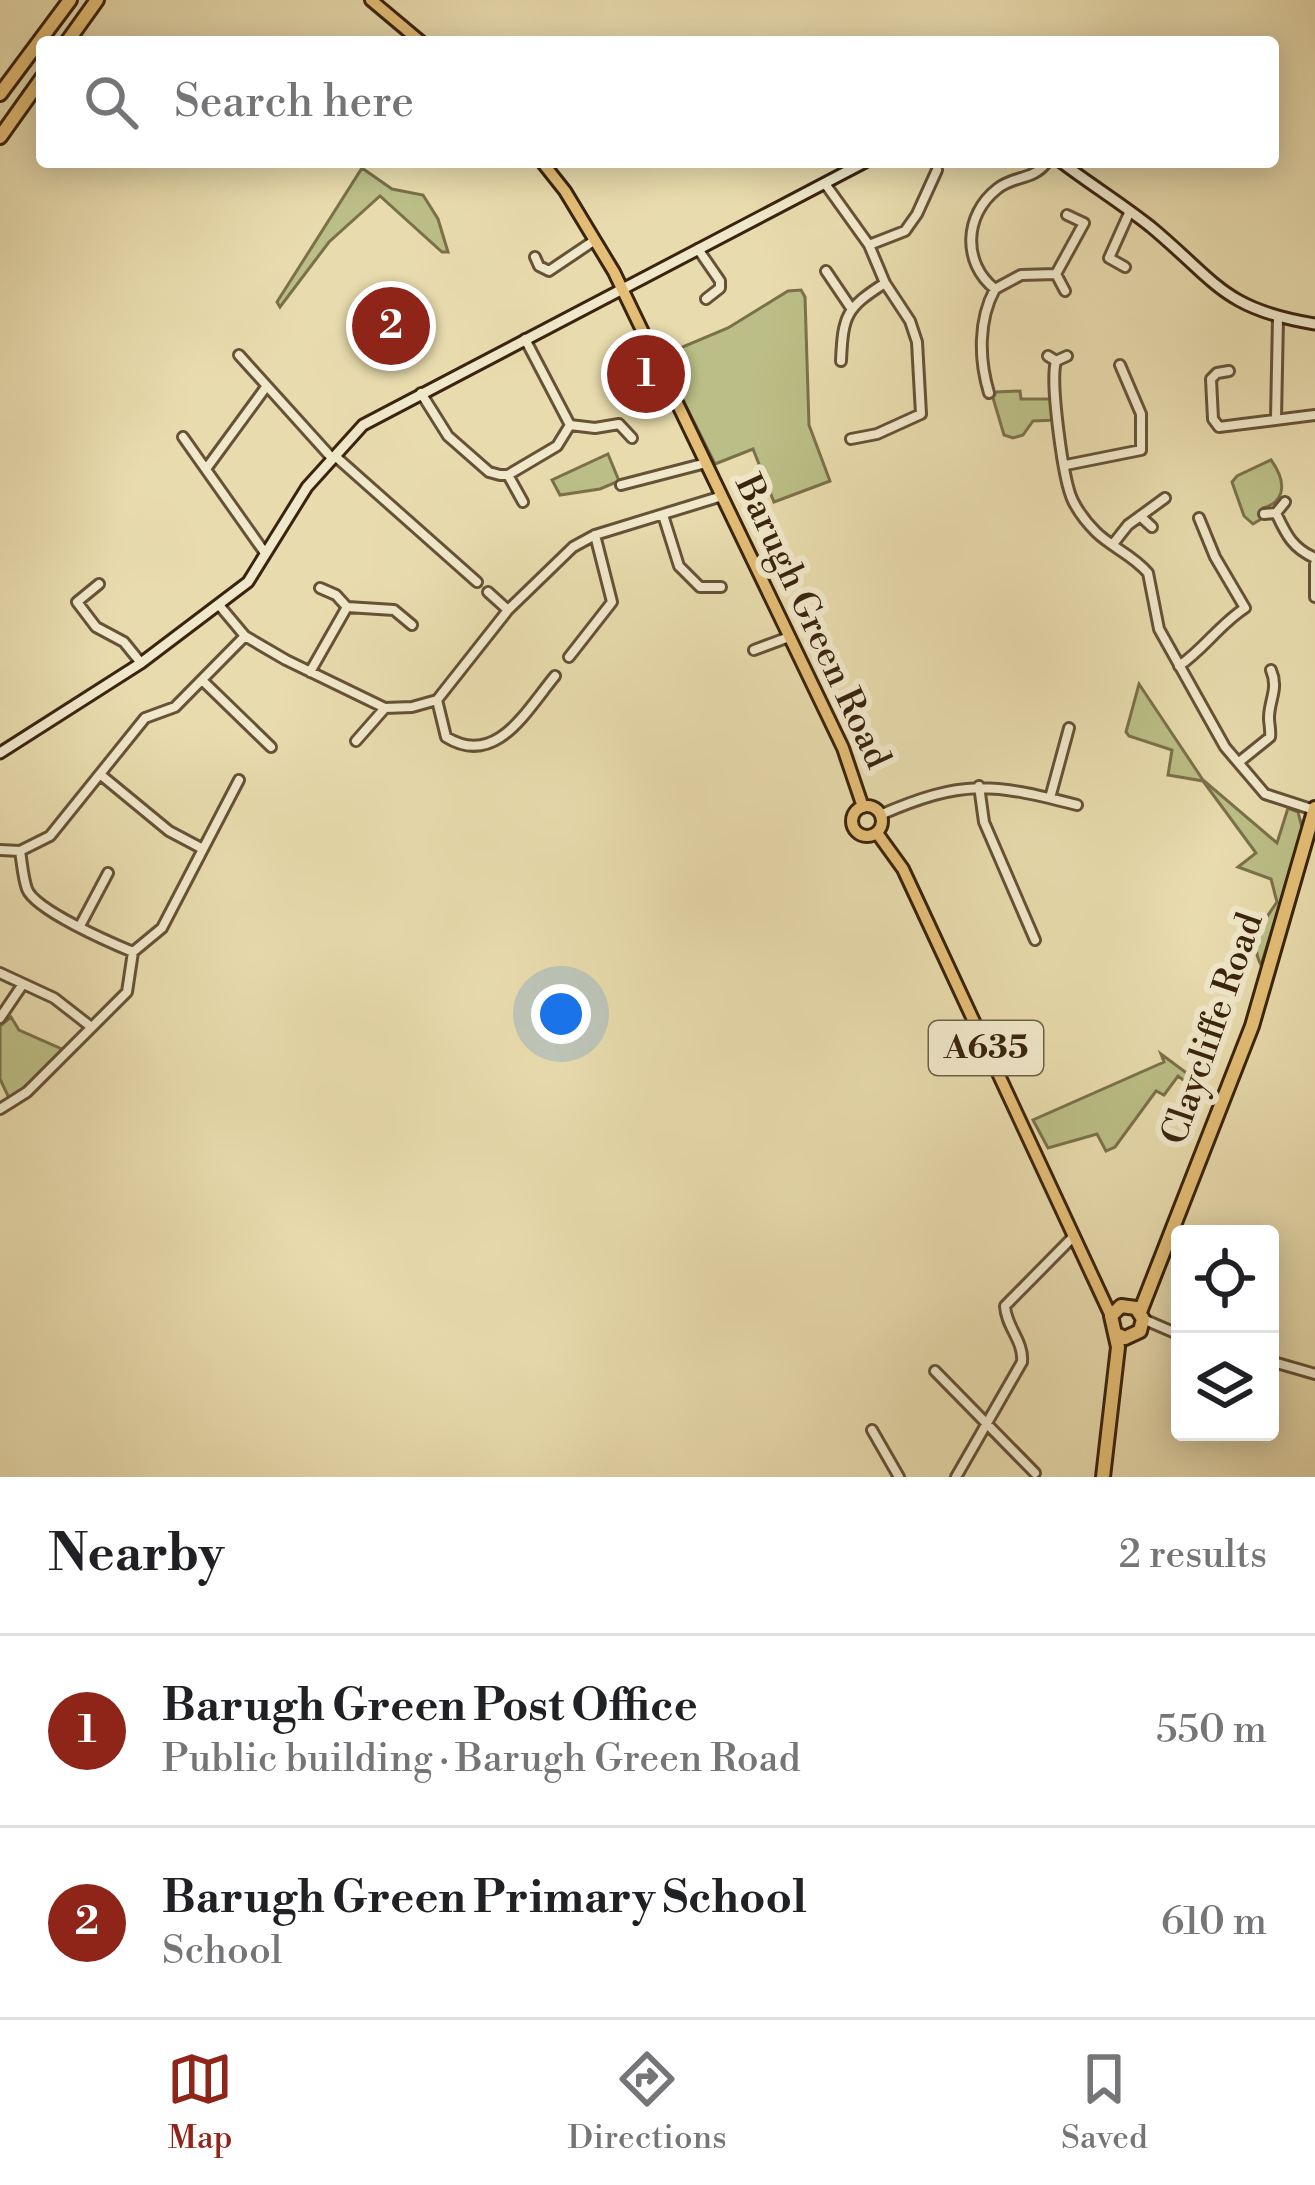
<!DOCTYPE html>
<html lang="en">
<head>
<meta charset="utf-8">
<style>
  :root { --surface:#fff; --page:#f2f2f2; --text:#202124; --muted:#757577; --line:#e0e0e0; --accent:#8f2418 }
  body { margin:0; font-family:"Libre Bodoni",serif; background:var(--page); color:var(--text) }
  .controls { position:absolute; right:36px; bottom:36px; display:grid; overflow:hidden; border-radius:12px; box-shadow:0 6px 30px #0003 }
  .controls button { width:108px; height:108px; display:grid; place-items:center; padding:0; border:0; border-bottom:3px solid var(--line); background:var(--surface); color:var(--text); font:60px sans-serif }
  .you { position:absolute; left:561px; top:1014px; width:42px; height:42px; margin:-30px; border:9px solid #fff; border-radius:50%; background:#1a73e8; box-shadow:0 0 0 18px #1a73e833 }
  .badge { display:grid; place-items:center; width:78px; height:78px; border-radius:50%; background:var(--accent); color:#fff; font-size:39px; font-weight:700 }
  .pin { position:absolute; translate:-50% -50%; border:6px solid #fff; box-shadow:0 3px 12px #0006 }
  .list { margin:0; padding:0; list-style:none }
  h2 { display:flex; justify-content:space-between; align-items:center; height:156px; margin:0; padding:0 48px; font-size:51px }
  h2 small { font-size:39px; font-weight:400; color:var(--muted) }
  .list li { display:grid; grid-template-columns:78px 1fr auto; gap:36px; align-items:center; box-sizing:border-box; height:192px; padding:0 48px; border-top:3px solid var(--line) }
  .list b { display:block; font-size:45px; white-space:nowrap }
  .list p { margin:0; font-size:39px; white-space:nowrap; color:var(--muted) }
  .list em { font-size:39px; font-style:normal; color:var(--muted) }
  .icon { flex:none; width:66px; height:66px; fill:none; stroke:currentColor; stroke-width:2; stroke-linecap:round; stroke-linejoin:round }
  .map { position:relative; flex:none; width:1315px; height:1477px; overflow:hidden }
  .search { position:absolute; background:var(--surface); box-shadow:0 6px 30px #0003; left:36px; right:36px; top:36px; height:132px; display:flex; align-items:center; gap:30px; box-sizing:border-box; padding:0 42px; border-radius:12px; color:var(--muted); font-size:45px }
  .sheet { height:540px; background:var(--surface) }
  nav { display:flex; justify-content:space-around; align-items:center; box-sizing:border-box; height:168px; border-top:3px solid var(--line); background:var(--surface); font-size:33px; color:var(--muted) }
  nav a { display:grid; justify-items:center; gap:6px }
  nav .on { color:var(--accent) }
  .map>svg:first-child { display:block }
  .green { fill:#bbbe86; stroke:#7a714a; stroke-width:3 }
  .lines { fill:none; stroke-linecap:round; stroke-linejoin:round }
  .street-casing { stroke:#665236; stroke-width:14 }
  .secondary-casing { stroke:#3a240f; stroke-width:15 }
  .primary-casing { stroke:#3a240f; stroke-width:16 }
  .highway-casing { stroke:#3a240f; stroke-width:18 }
  .street { stroke:#f0e8ca; stroke-width:8 }
  .secondary { stroke:#f0e8ca; stroke-width:9 }
  .primary { stroke:#e4be76; stroke-width:10 }
  .highway { stroke:#e4be76; stroke-width:12 }
  .labels { text-anchor:middle; dominant-baseline:central; stroke-width:12; stroke-linejoin:round; paint-order:stroke }
  .shield { fill:#f0e8ca; stroke:#715f47; stroke-width:3 }
  .shield-label { font-size:33px; font-weight:bold; fill:#3a240f }
  .street-label { font-size:36px; fill:#3a240f; stroke:#f0e8ca }
</style>
</head>
<body>
<div class="map">
<svg width="1315" height="1477" viewBox="0 0 1315 1477">
  <rect width="100%" height="100%" fill="#e8dbad"/>
  <filter id="stains"><feTurbulence type="fractalNoise" baseFrequency=".00167" numOctaves="4"/><feColorMatrix values="0 0 0 0 .2 0 0 0 0 .09 0 0 0 0 .02 0 0 0 .5 -.17"/></filter>
  <radialGradient id="worn" r=".72"><stop offset=".6" stop-color="#630" stop-opacity="0"/><stop offset="1" stop-color="#630" stop-opacity=".3"/></radialGradient>
  <!-- green -->
  <path class="green" d="M 362,168 L 392,189 L 423,195 L 438,219 L 448,252 L 442,252 L 380,196 L 329,242 L 280,307 L 277,302 Z
    M 801,290 L 805,297 L 809,425 L 830,481 L 774,502 L 753,449 L 715,464 L 661,356 L 728,328 L 788,291 Z
    M 1020,391 L 1021,399 L 1051,399 L 1056,420 L 1033,421 L 1023,435 L 1013,438 L 1004,435 L 993,398 L 996,392 Z
    M 608,454 L 619,481 L 600,489 L 560,495 L 552,480 Z
    M 1271,460 C 1285,479 1288,501 1263,508 L 1261,519 L 1253,524 L 1244,516 L 1232,482 L 1237,476 Z
    M 1139,684 L 1203,780 L 1277,843 L 1288,808 L 1298,812 L 1303,831 L 1261,965 C 1248,940 1262,924 1277,902 L 1271,879 L 1238,867 L 1256,853 L 1203,781 L 1168,775 L 1172,750 L 1129,736 L 1126,732 Z
    M 11,1017 L 19,1030 L 64,1050 L 23,1089 L 9,1098 L 0,1079 L 0,1026 Z
    M 1161,1054 L 1204,1086 L 1200,1092 L 1178,1076 L 1164,1095 L 1156,1091 L 1115,1147 L 1106,1151 L 1097,1134 L 1048,1148 L 1033,1120 L 1164,1062 Z"/>
  <g class="lines">
    <defs>
      <path id="street" d="M 826,185 L 869,245 L 885,283 L 910,321 L 917,342 L 921,414 L 877,434 L 851,439
        M 869,245 L 905,231 L 917,214 L 937,170
        M 698,249 L 720,281 L 720,288 L 706,299
        M 535,257 L 539,266 L 549,271 L 595,240
        M 1125,267 L 1109,258 L 1130,211
        M 826,271 L 851,308
        M 1056,274 L 1065,291
        M 995,289 L 1021,275 L 1056,274 L 1084,223 L 1067,215
        M 239,355 L 331,457
        M 1048,356 L 1056,361 L 1067,356
        M 841,361 C 843,315 846,308 885,283
        M 1056,361 C 1050,382 1063,481 1073,501 C 1078,511 1088,524 1096,532 C 1111,547 1133,555 1148,573 L 1159,629 L 1225,747 L 1265,794 L 1314,810
        M 1229,371 L 1217,373 L 1211,379 L 1213,419 L 1219,427 L 1315,415
        M 421,393 L 448,436 L 489,472 L 500,475 L 508,475 L 557,446 L 570,425 L 525,339
        M 989,393 C 979,360 978,320 995,289 C 962,263 964,215 997,189 C 1014,175 1033,181 1047,162
        M 1276,418 L 1278,318
        M 570,425 L 595,428 L 619,424 L 632,438
        M 183,437 L 265,553
        M 335,456 L 477,582
        M 1066,465 L 1141,450 L 1141,414 L 1120,365
        M 206,469 L 266,387
        M 508,475 L 523,502
        M 621,485 L 706,463
        M 1276,513 C 1286,534 1292,548 1315,558
        M 1264,514 L 1276,513 L 1285,502
        M 663,515 L 679,566 L 700,587 L 721,587
        M 1140,516 L 1152,527
        M 1113,544 L 1128,525 L 1165,498
        M 1315,564 L 1315,597
        M 99,584 L 77,602 L 96,627 L 124,642 L 141,663
        M 320,588 L 336,595 L 347,607 L 394,610 L 412,625
        M 488,592 L 508,610
        M 219,605 L 245,636 L 286,660 L 385,708 L 412,707 L 437,700 L 508,610 L 573,547 L 595,535 L 722,496
        M 754,650 L 789,637
        M 569,657 L 612,602 L 595,535
        M 1179,666 C 1204,649 1219,625 1245,608 L 1215,557 L 1199,518
        M 310,672 L 347,607
        M 203,681 L 271,747
        M 437,700 L 446,737 C 496,768 526,711 555,676
        M 356,741 L 385,708
        M 1239,762 L 1270,737 C 1271,731 1269,724 1269,718 C 1269,700 1279,689 1271,670
        M 101,775 L 169,831 L 203,849
        M 979,786 L 984,822 L 1035,940
        M 1050,798 L 1069,728
        M 880,815 C 963,779 991,783 1077,805
        M 0,850 L 20,851 L 50,836 L 145,718 L 175,707 L 245,636
        M 20,851 C 22,863 23,878 27,889 C 35,910 111,943 133,952 L 162,928 L 239,780
        M 81,924 L 108,873
        M 0,973 L 54,998 L 90,1026
        M 0,1018 L 23,984
        M 0,1109 L 27,1092 L 127,992 L 133,952
        M 1143,1319 L 1180,1335
        M 1270,1361 L 1315,1374
        M 935,1371 L 1035,1473
        M 872,1430 L 899,1477
        M 956,1477 L 1022,1362 C 1024,1341 1006,1327 1005,1306 L 1074,1236"/>
      <path id="secondary" d="M 1061,162 C 1090,184 1122,204 1151,227 C 1217,282 1223,309 1315,324
        M 0,753 L 141,663 L 248,582 L 307,487 L 363,425 L 865,162"/>
      <path id="primary" d="M 371,0 L 421,42
        M 542,162 L 565,191 L 614,272 L 843,748 L 863,807
        M852 821a15 15 0 1 1 30 0a15 15 0 1 1-30 0Z
        M 877,833 L 903,869 L 1111,1316"/>
      <path id="highway" d="M 67,42 L 97,0
        M 0,94 L 70,0
        M 0,137 L 42,78
        M 1140,1312 L 1252,1026 L 1315,808
        M 1103,1477 L 1118,1347 L 1111,1316 L 1121,1306 L 1136,1308 L 1143,1319 L 1140,1331 L 1125,1338 L 1116,1334"/>
    </defs>
    <!-- street casing -->
    <use href="#street" class="street-casing"/>
    <!-- secondary casing -->
    <use href="#secondary" class="secondary-casing"/>
    <!-- primary casing -->
    <use href="#primary" class="primary-casing"/>
    <!-- highway casing -->
    <use href="#highway" class="highway-casing"/>
    <!-- street -->
    <use href="#street" class="street"/>
    <!-- secondary -->
    <use href="#secondary" class="secondary"/>
    <!-- primary -->
    <use href="#primary" class="primary"/>
    <!-- highway -->
    <use href="#highway" class="highway"/>
  </g>
  <g class="labels">
    <!-- shield labels -->
    <rect class="shield" x="929" y="1021" width="114" height="54" rx="9"/>
    <g class="shield-label">
      <text x="986" y="1048">A635</text>
    </g>
    <!-- street labels -->
    <g class="street-label">
      <text transform="translate(812 622) rotate(65)">Barugh Green Road</text>
      <text transform="translate(1213 1029) rotate(-71)">Claycliffe Road</text>
    </g>
  </g>
  <rect width="100%" height="100%" filter="url(#stains)"/>
  <rect width="100%" height="100%" fill="url(#worn)"/>
</svg>
<div class="controls">
<button><svg class="icon" aria-label="locate" viewBox="0 0 24 24"><circle cx="12" cy="12" r="6"/><path d="M12 2v4M12 18v4M2 12h4M18 12h4"/></svg></button>
<button><svg class="icon" aria-label="layers" viewBox="0 0 24 24"><path d="M12 4l9 5-9 5-9-5zM3 14l9 5 9-5"/></svg></button>
</div>
<div class="you"></div>
<div class="pin badge" style="left:646px;top:374px">1</div>
<div class="pin badge" style="left:391px;top:326px">2</div>
<div class="search"><svg class="icon" aria-label="search" viewBox="0 0 24 24"><circle cx="10" cy="10" r="6"/><path d="M15 15l6 6"/></svg>Search here</div>
</div>
<section class="sheet">
<h2>Nearby<small>2 results</small></h2>
<ul class="list">
<li><span class="badge">1</span><div><b>Barugh Green Post Office</b><p>Public building · Barugh Green Road</p></div><em>550 m</em></li>
<li><span class="badge">2</span><div><b>Barugh Green Primary School</b><p>School</p></div><em>610 m</em></li>
</ul>
</section>
<nav>
<a class="on"><svg class="icon" aria-label="map" viewBox="0 0 24 24"><path d="M3 6l6-2 6 2 6-2v14l-6 2-6-2-6 2zM9 4v14M15 6v14"/></svg>Map</a>
<a><svg class="icon" aria-label="directions" viewBox="0 0 24 24"><path d="M12 3l9 9-9 9-9-9zM9 14v-3h6M13 9l2 2-2 2"/></svg>Directions</a>
<a><svg class="icon" aria-label="saved" viewBox="0 0 24 24"><path d="M7 4h10v16l-5-4-5 4z"/></svg>Saved</a>
</nav>
</body>
</html>
